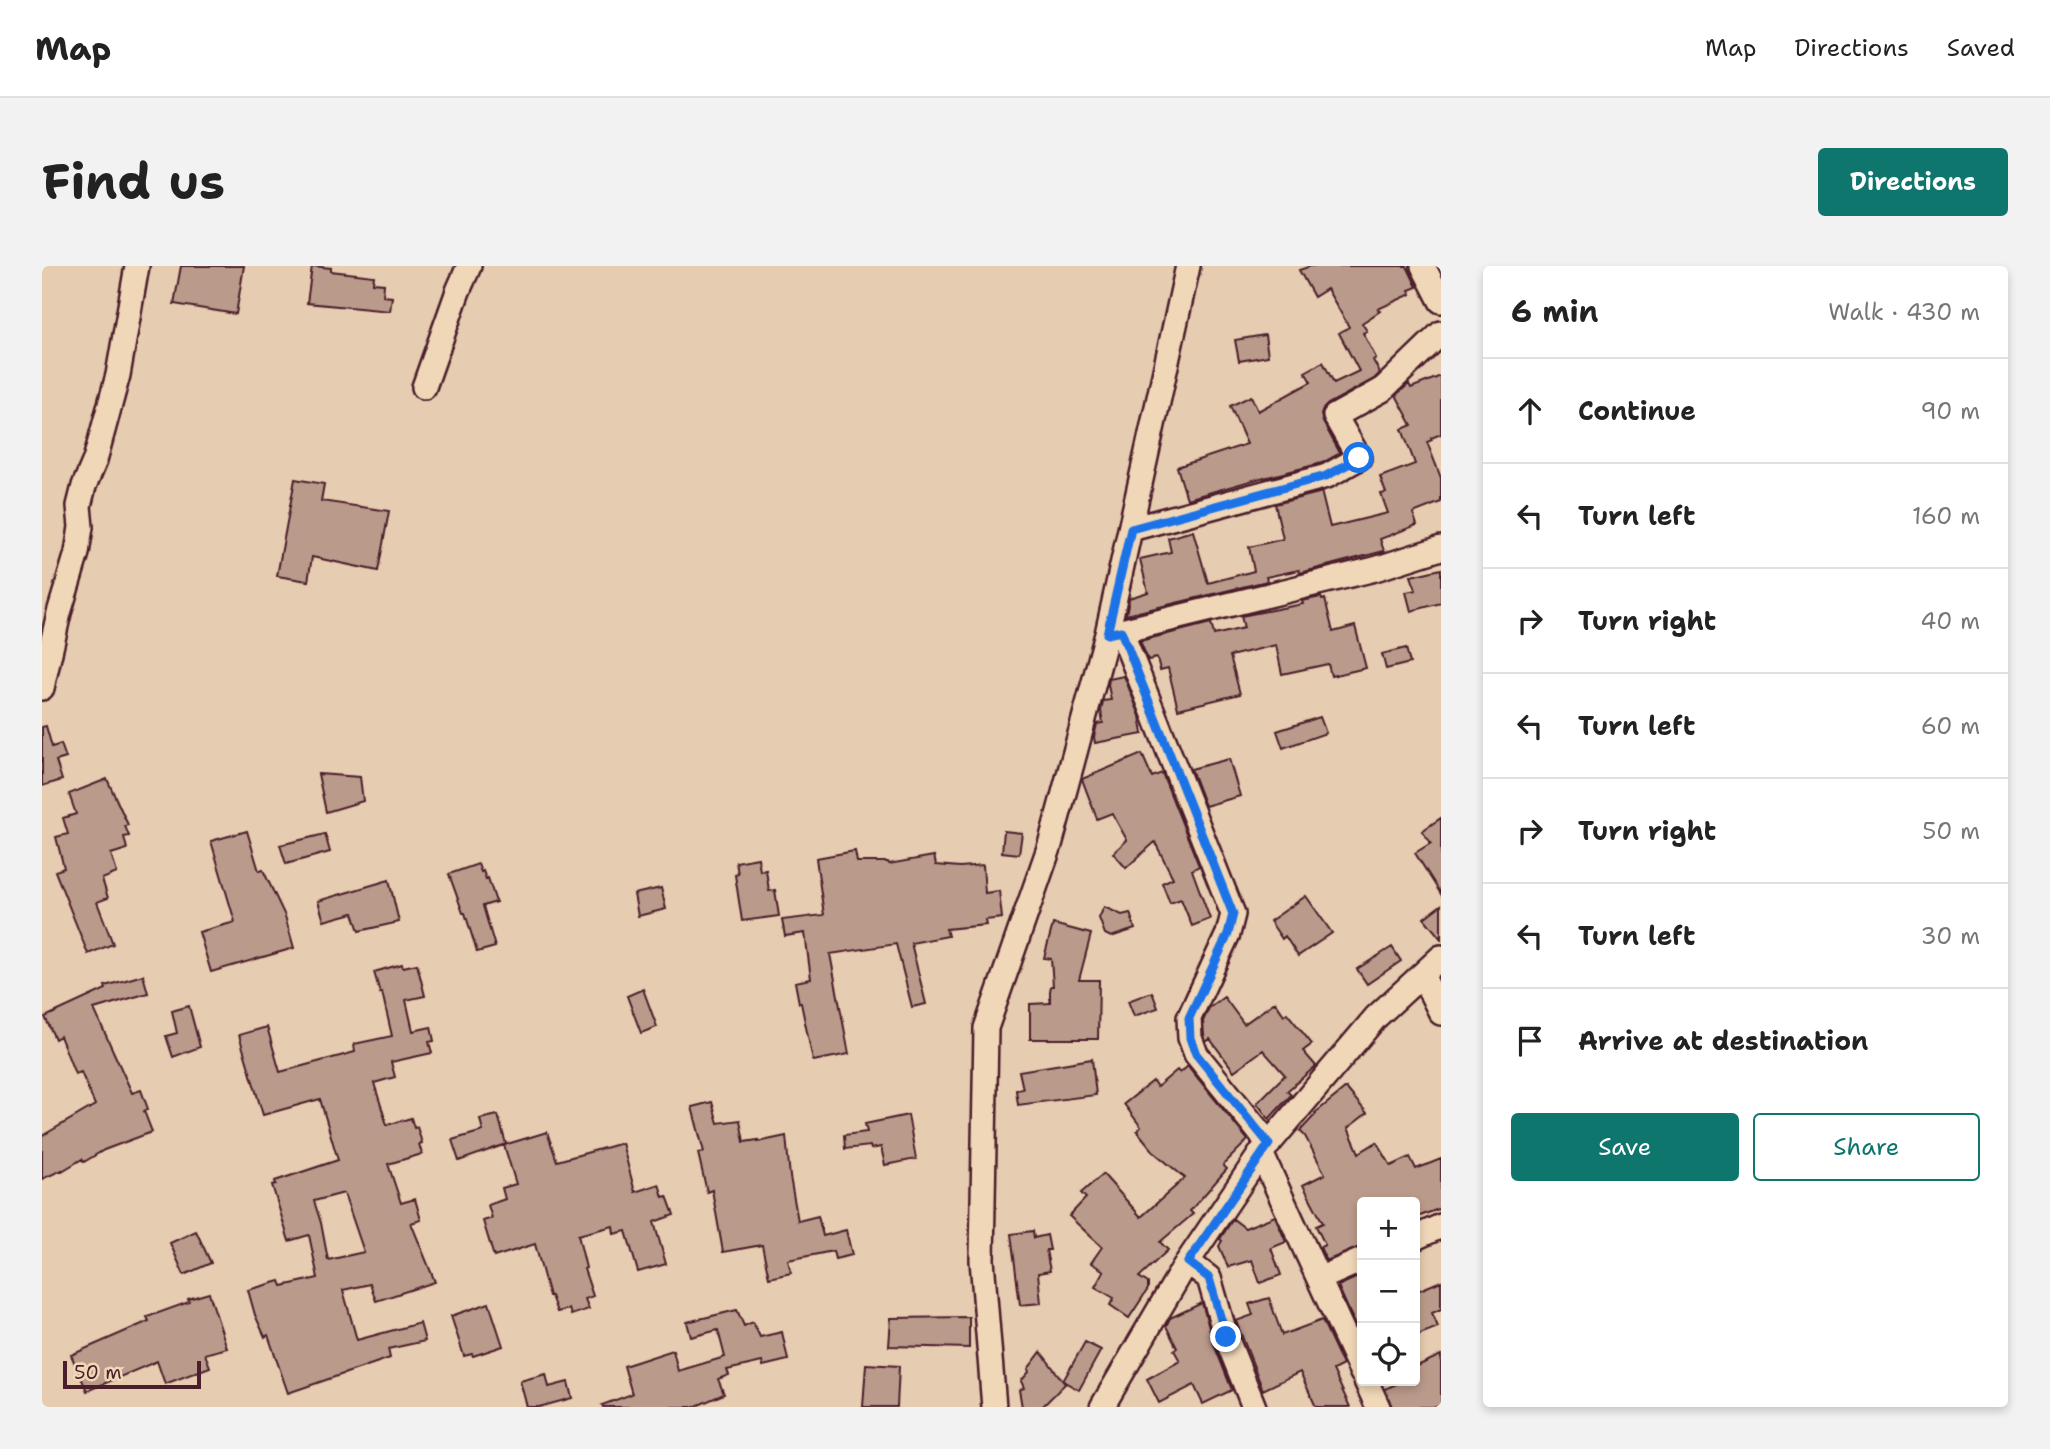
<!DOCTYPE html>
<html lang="en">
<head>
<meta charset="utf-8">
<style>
  :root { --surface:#fff; --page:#f2f2f2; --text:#222; --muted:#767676; --line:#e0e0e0; --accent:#0f766e }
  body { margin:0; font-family:"Shantell Sans",sans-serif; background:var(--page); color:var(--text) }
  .controls { position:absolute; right:21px; bottom:21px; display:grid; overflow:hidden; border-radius:7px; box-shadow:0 4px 10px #0003 }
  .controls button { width:63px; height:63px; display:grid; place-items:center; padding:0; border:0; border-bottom:2px solid var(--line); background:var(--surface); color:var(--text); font:35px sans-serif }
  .scale { position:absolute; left:21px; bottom:18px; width:138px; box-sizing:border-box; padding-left:7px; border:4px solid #4a1f2b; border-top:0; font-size:19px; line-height:24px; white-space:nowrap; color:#4a1f2b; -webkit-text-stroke:5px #f0d7b8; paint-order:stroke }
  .stop { position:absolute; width:21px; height:21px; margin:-16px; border:5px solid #1a73e8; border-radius:50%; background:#fff }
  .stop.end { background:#1a73e8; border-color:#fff; box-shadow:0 2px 7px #0008 }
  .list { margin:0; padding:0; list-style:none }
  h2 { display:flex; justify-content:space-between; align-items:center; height:91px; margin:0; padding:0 28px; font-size:30px }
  h2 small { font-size:23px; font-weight:400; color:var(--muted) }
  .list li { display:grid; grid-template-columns:46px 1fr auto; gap:21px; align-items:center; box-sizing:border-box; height:105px; padding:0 28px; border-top:2px solid var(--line) }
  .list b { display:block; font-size:26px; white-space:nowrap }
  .list em { font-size:23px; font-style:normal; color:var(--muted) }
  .actions { display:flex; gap:14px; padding:21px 28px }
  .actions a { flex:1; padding:16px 0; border:2px solid var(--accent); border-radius:7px; text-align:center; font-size:24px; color:var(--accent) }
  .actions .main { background:var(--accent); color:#fff }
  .icon { flex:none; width:38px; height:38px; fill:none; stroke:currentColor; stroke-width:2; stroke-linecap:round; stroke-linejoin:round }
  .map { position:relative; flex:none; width:1399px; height:1141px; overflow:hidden; border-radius:7px }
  header { display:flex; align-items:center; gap:42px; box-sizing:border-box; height:98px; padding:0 35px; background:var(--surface); border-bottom:2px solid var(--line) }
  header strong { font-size:33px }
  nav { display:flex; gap:38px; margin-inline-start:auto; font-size:24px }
  .intro { display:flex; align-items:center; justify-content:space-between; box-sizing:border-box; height:168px; padding:0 42px }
  h1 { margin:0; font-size:49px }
  .button { padding:18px 32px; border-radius:7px; background:var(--accent); color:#fff; font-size:24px; font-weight:700 }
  main { display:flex; gap:42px; padding:0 42px }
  aside { flex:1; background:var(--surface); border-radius:7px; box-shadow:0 4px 10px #0003 }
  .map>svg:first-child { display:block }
  .building { fill:#ba9b8b; stroke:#4a1f2b; stroke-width:2; fill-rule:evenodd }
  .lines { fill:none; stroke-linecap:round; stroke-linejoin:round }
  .minor-casing { stroke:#4a1f2b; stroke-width:28 }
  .minor { stroke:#f0d7b8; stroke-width:23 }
  .route { stroke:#1a73e8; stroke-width:9 }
</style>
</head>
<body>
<header>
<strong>Map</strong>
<nav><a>Map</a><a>Directions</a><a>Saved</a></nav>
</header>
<div class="intro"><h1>Find us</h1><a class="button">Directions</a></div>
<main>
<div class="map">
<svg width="1399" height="1141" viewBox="0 0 1399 1141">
  <rect width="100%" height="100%" fill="#e6ccb0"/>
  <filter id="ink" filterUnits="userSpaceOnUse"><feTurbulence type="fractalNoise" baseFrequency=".0143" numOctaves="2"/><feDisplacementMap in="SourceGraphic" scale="14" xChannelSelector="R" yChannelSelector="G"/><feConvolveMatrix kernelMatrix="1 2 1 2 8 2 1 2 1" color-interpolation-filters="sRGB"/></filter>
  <g filter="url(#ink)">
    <!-- building -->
    <path class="building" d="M 139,0 L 202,0 L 194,48 L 132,38 Z
      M 270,0 L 289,2 L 289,5 L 332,10 L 331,17 L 342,18 L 341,30 L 350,31 L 348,45 L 265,37 Z
      M 1269,0 L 1365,0 L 1375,21 L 1367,24 L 1369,28 L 1336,43 L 1338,45 L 1320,57 L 1325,65 L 1321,67 L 1334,92 L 1331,94 L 1338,107 L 1332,113 L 1286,138 L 1281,143 L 1279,149 L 1281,156 L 1298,187 L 1280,197 L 1222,212 L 1222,211 L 1145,233 L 1135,201 L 1205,178 L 1188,140 L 1209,130 L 1216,145 L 1269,116 L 1263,106 L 1281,96 L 1292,117 L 1317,105 L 1297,67 L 1307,61 L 1285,23 L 1272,31 L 1257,4 Z
      M 1223,69 L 1226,90 L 1197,95 L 1193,74 Z
      M 1399,110 L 1399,168 L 1389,172 L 1390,174 L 1385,176 L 1399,212 L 1399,236 L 1371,247 L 1375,259 L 1338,273 L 1342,285 L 1258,307 L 1257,304 L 1224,311 L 1225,315 L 1084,349 L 1087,332 L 1106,326 L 1098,293 L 1129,286 L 1126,272 L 1151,265 L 1166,317 L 1212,305 L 1207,281 L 1241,273 L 1233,238 L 1281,226 L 1280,229 L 1288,261 L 1346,247 L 1339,228 L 1344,227 L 1338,211 L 1373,198 L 1360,163 L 1370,159 L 1354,129 L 1367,118 L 1369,122 Z
      M 253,213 L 282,218 L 279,235 L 347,245 L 336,305 L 270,291 L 266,315 L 235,310 Z
      M 1399,303 L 1399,337 L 1369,345 L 1364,326 L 1374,324 L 1369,310 Z
      M 1279,331 L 1280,334 L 1283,333 L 1291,366 L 1313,360 L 1324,402 L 1289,410 L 1286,398 L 1240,408 L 1234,379 L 1188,390 L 1198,428 L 1136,443 L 1126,402 L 1118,404 L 1115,392 L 1106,394 L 1098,375 L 1169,357 L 1172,369 L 1202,362 L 1199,350 L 1261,338 L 1260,335 Z
      M 1364,382 L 1368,397 L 1344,403 L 1340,388 Z
      M 1082,410 L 1098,450 L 1101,468 L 1053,477 L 1052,471 L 1055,458 L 1061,457 L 1059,445 L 1061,435 L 1069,434 L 1066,419 L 1067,413 Z
      M 1278,451 L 1284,467 L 1241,482 L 1235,465 Z
      M 4,460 L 10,481 L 19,478 L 24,492 L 14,495 L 20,514 L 0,520 L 0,461 Z
      M 1100,488 L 1110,511 L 1120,507 L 1157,600 L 1150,604 L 1168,653 L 1150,660 L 1139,633 L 1128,637 L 1120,617 L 1131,612 L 1113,576 L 1084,602 L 1071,587 L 1085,574 L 1070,547 L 1055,553 L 1040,513 Z
      M 1187,493 L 1198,530 L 1163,540 L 1149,503 Z
      M 276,508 L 318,511 L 321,535 L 284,546 Z
      M 65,513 L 86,559 L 83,560 L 87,570 L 82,571 L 85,583 L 69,588 L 75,607 L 60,613 L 66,632 L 55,636 L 71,678 L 46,688 L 13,605 L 22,602 L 14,571 L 26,568 L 21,552 L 34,548 L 27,528 Z
      M 1399,552 L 1399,628 L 1373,587 L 1389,577 L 1380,565 Z
      M 205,565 L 217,605 L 221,604 L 243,650 L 252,682 L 169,706 L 157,666 L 193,656 L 169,575 Z
      M 962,565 L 980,567 L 977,588 L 960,586 Z
      M 283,568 L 288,586 L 244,598 L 238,579 Z
      M 813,585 L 815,596 L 846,596 L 847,598 L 892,590 L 894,599 L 918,601 L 941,599 L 943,627 L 957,625 L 960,652 L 943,654 L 944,659 L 904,663 L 906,670 L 869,677 L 884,738 L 870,741 L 854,678 L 788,688 L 807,788 L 771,795 L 759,737 L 757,737 L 753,716 L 769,713 L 763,667 L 743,670 L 740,654 L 782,649 L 774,592 Z
      M 716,592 L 718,605 L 724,604 L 727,625 L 733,624 L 737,650 L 700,655 L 693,609 L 696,608 L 694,596 Z
      M 436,598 L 439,606 L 441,605 L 444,613 L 446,612 L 454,636 L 441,640 L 453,681 L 435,686 L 423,647 L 421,647 L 407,608 Z
      M 347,614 L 357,656 L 317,665 L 311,647 L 282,655 L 276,635 Z
      M 619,622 L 624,643 L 596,650 L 592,628 Z
      M 1264,630 L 1290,667 L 1256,690 L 1243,670 L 1240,673 L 1228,655 Z
      M 1399,639 L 1399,673 L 1382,652 Z
      M 1062,641 L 1080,649 L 1088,647 L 1093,663 L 1069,671 L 1063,668 L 1057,652 Z
      M 1011,658 L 1049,668 L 1037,714 L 1057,714 L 1056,773 L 988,773 L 988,738 L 1008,737 L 1008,725 L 1009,720 L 1011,720 L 1009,693 L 1002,692 Z
      M 1350,681 L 1359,695 L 1325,718 L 1315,703 Z
      M 360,698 L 361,701 L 375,698 L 383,730 L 364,734 L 371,765 L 389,761 L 392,775 L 387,776 L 390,787 L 349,796 L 353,811 L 332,817 L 345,859 L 369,852 L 372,862 L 375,861 L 380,877 L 377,878 L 380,888 L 346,898 L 359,937 L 373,933 L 379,954 L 369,957 L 393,1016 L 334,1035 L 328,1018 L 301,1024 L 315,1074 L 378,1057 L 383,1075 L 346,1083 L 348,1092 L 246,1127 L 226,1069 L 223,1071 L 213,1049 L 206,1024 L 238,1015 L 240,1020 L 276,1012 L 267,969 L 247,975 L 230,919 L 234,918 L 233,915 L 296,894 L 278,833 L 221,849 L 197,769 L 225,761 L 238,806 L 313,786 L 312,778 L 350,770 L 340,726 L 338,727 L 332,706 ZM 302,927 L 322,986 L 286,994 L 279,957 L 272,935 Z
      M 101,709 L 106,727 L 52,743 L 90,827 L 99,824 L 106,843 L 102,845 L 110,866 L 62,884 L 42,896 L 40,893 L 20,905 L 20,904 L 0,913 L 0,870 L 53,839 L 39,806 L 33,808 L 18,770 L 13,773 L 3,751 L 64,723 L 63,720 Z
      M 601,723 L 615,761 L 599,767 L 585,730 Z
      M 1110,726 L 1116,742 L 1092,750 L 1086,735 Z
      M 1182,731 L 1202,758 L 1233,736 L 1242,749 L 1245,747 L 1270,778 L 1261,785 L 1274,800 L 1245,825 L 1249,829 L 1227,853 L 1215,837 L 1243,809 L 1221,784 L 1192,805 L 1168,773 L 1164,776 L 1162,769 L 1161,755 L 1167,742 Z
      M 147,740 L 158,781 L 131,791 L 124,770 L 135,767 L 130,745 Z
      M 1050,793 L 1054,829 L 976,839 L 974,824 L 981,823 L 977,805 Z
      M 1146,800 L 1206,874 L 1181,899 L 1185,903 L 1148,945 L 1151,948 L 1118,976 L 1126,984 L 1097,1011 L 1106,1017 L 1106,1023 L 1087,1052 L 1068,1039 L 1072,1032 L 1053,1021 L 1062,1005 L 1049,997 L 1060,981 L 1027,950 L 1044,932 L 1039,927 L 1061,908 L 1099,951 L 1143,912 L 1113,887 L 1095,865 L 1099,861 L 1082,838 L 1111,815 L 1115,821 L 1135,804 L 1138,807 Z
      M 1304,822 L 1325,847 L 1306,862 L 1317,887 L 1335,876 L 1349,900 L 1368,891 L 1374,903 L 1399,893 L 1399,942 L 1373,952 L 1373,936 L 1320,936 L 1320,980 L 1284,995 L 1278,981 L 1283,979 L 1274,960 L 1281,957 L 1261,919 L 1283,908 L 1263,870 L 1258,865 L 1274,848 L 1273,847 Z
      M 670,836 L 676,857 L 698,854 L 702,876 L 716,874 L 716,876 L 744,870 L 748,911 L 756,955 L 776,950 L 781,970 L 804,964 L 810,989 L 793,993 L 791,985 L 746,994 L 749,1007 L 727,1012 L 720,979 L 681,986 L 670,924 L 665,926 L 656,887 L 662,886 L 650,841 Z
      M 456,849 L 464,878 L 417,895 L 410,874 L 441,865 L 438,853 Z
      M 866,849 L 874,893 L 843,899 L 839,881 L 829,883 L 828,880 L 803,883 L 802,869 L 825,866 L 823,858 Z
      M 505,866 L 515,895 L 580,877 L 593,926 L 617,918 L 621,931 L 625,930 L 632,949 L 612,956 L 624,998 L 596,1006 L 584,965 L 572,968 L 571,960 L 536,969 L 544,1002 L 542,1003 L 551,1030 L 543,1033 L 547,1043 L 529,1049 L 527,1043 L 515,1046 L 509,1030 L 507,1030 L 493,978 L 452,991 L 441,955 L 450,952 L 446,939 L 463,933 L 460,922 L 474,918 L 462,879 Z
      M 1233,950 L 1244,976 L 1229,982 L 1239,1009 L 1218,1017 L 1210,994 L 1186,1001 L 1177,980 L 1180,975 L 1178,973 L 1191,953 L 1203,962 Z
      M 154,965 L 169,997 L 142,1009 L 128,977 Z
      M 991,965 L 992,972 L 1005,969 L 1008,984 L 1004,984 L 1008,1005 L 996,1007 L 999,1037 L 978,1039 L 969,968 Z
      M 1320,1009 L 1320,1074 L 1296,1020 Z
      M 1399,1015 L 1399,1043 L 1390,1047 L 1396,1061 L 1373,1070 L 1373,1026 Z
      M 167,1027 L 185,1082 L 163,1088 L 168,1101 L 123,1118 L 115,1095 L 45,1125 L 29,1089 L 107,1055 L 105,1051 L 147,1036 L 146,1033 Z
      M 1227,1032 L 1240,1069 L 1280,1054 L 1301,1099 L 1291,1104 L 1308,1141 L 1274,1141 L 1258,1106 L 1221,1124 L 1194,1055 L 1211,1049 L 1207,1038 Z
      M 447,1037 L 461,1080 L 431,1090 L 430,1088 L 422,1090 L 409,1050 Z
      M 1160,1037 L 1171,1076 L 1190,1124 L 1161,1138 L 1152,1119 L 1117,1137 L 1105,1113 L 1138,1095 L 1132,1084 L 1135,1082 L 1124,1060 L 1128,1052 Z
      M 695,1044 L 702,1060 L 711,1056 L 718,1071 L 740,1066 L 746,1094 L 721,1100 L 720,1096 L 685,1104 L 687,1109 L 676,1113 L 682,1128 L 652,1141 L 561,1141 L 560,1139 L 590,1128 L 582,1100 L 631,1084 L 636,1105 L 683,1091 L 676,1064 L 649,1071 L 645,1056 Z
      M 927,1051 L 927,1082 L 847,1080 L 849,1052 Z
      M 1043,1076 L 1059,1084 L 1037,1124 L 1021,1115 Z
      M 999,1086 L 1023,1118 L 1000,1141 L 980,1141 L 977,1124 L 982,1122 L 979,1115 L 987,1106 L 986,1103 Z
      M 1399,1089 L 1399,1141 L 1350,1141 L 1343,1123 L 1361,1115 L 1373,1115 L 1373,1101 Z
      M 824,1098 L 857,1100 L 855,1141 L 821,1141 Z
      M 504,1108 L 507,1121 L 526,1116 L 530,1132 L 497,1141 L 485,1141 L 478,1115 Z"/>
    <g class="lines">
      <defs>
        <path id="minor" d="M 1381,0 L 1399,35
          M 382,121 L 416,25 L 427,0
          M 1089,263 L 1285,210 L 1317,192 L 1293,150 L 1340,124 L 1399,67
          M 1079,365 L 1191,648 L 1186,668 L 1147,752 L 1148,772 L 1154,788 L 1227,878
          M 1067,368 L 1333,303 L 1399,282
          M 0,422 L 17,347 L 35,287 L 39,261 L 37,240 L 42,220 L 53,194 L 76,109 L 95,0
          M 1380,709 L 1399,747
          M 1219,887 L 1320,1107
          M 1373,972 L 1399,960
          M 1146,996 L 1167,1012 L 1184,1071 L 1212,1141
          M 1277,1013 L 1320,994
          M 1324,1115 L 1336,1141
          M 952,1141 L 940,994 L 944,762 L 1008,579 L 1065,368 L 1146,0
          M 1060,1141 L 1142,1001 L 1219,887 L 1334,751 L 1399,691"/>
      </defs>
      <!-- minor casing -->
      <use href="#minor" class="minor-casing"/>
      <!-- minor -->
      <use href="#minor" class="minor"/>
    </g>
  </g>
  <g class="lines" filter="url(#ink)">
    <!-- route -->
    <path class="route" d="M 1184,1071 L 1167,1012 L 1146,996 L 1227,878 L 1154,788 L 1148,772 L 1147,752 L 1186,668 L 1191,648 L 1079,365 L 1065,368 L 1089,263 L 1284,210 L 1317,192"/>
  </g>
</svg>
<div class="controls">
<button>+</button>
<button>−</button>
<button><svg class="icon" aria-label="locate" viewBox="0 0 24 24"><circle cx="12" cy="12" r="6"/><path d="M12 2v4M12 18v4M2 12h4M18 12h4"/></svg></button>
</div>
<div class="scale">50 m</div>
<div class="stop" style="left:1317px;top:192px"></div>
<div class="stop end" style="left:1184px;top:1071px"></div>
</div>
<aside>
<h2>6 min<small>Walk · 430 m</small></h2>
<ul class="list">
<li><svg class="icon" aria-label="ahead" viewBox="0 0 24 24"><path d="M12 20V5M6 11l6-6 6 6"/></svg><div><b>Continue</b></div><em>90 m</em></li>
<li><svg class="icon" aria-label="left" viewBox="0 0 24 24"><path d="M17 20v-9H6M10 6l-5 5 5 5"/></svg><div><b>Turn left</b></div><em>160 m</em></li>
<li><svg class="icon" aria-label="right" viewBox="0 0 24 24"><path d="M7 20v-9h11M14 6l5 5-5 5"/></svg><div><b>Turn right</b></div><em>40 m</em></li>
<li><svg class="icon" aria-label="left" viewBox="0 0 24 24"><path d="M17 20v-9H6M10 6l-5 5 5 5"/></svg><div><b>Turn left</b></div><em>60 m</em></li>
<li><svg class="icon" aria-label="right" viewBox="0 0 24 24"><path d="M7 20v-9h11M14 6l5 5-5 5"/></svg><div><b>Turn right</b></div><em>50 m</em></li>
<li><svg class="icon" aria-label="left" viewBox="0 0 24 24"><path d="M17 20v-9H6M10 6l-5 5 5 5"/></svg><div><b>Turn left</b></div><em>30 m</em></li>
<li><svg class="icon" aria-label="arrive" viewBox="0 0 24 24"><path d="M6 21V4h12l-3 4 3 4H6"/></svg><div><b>Arrive at destination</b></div></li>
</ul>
<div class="actions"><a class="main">Save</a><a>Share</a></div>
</aside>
</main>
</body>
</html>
